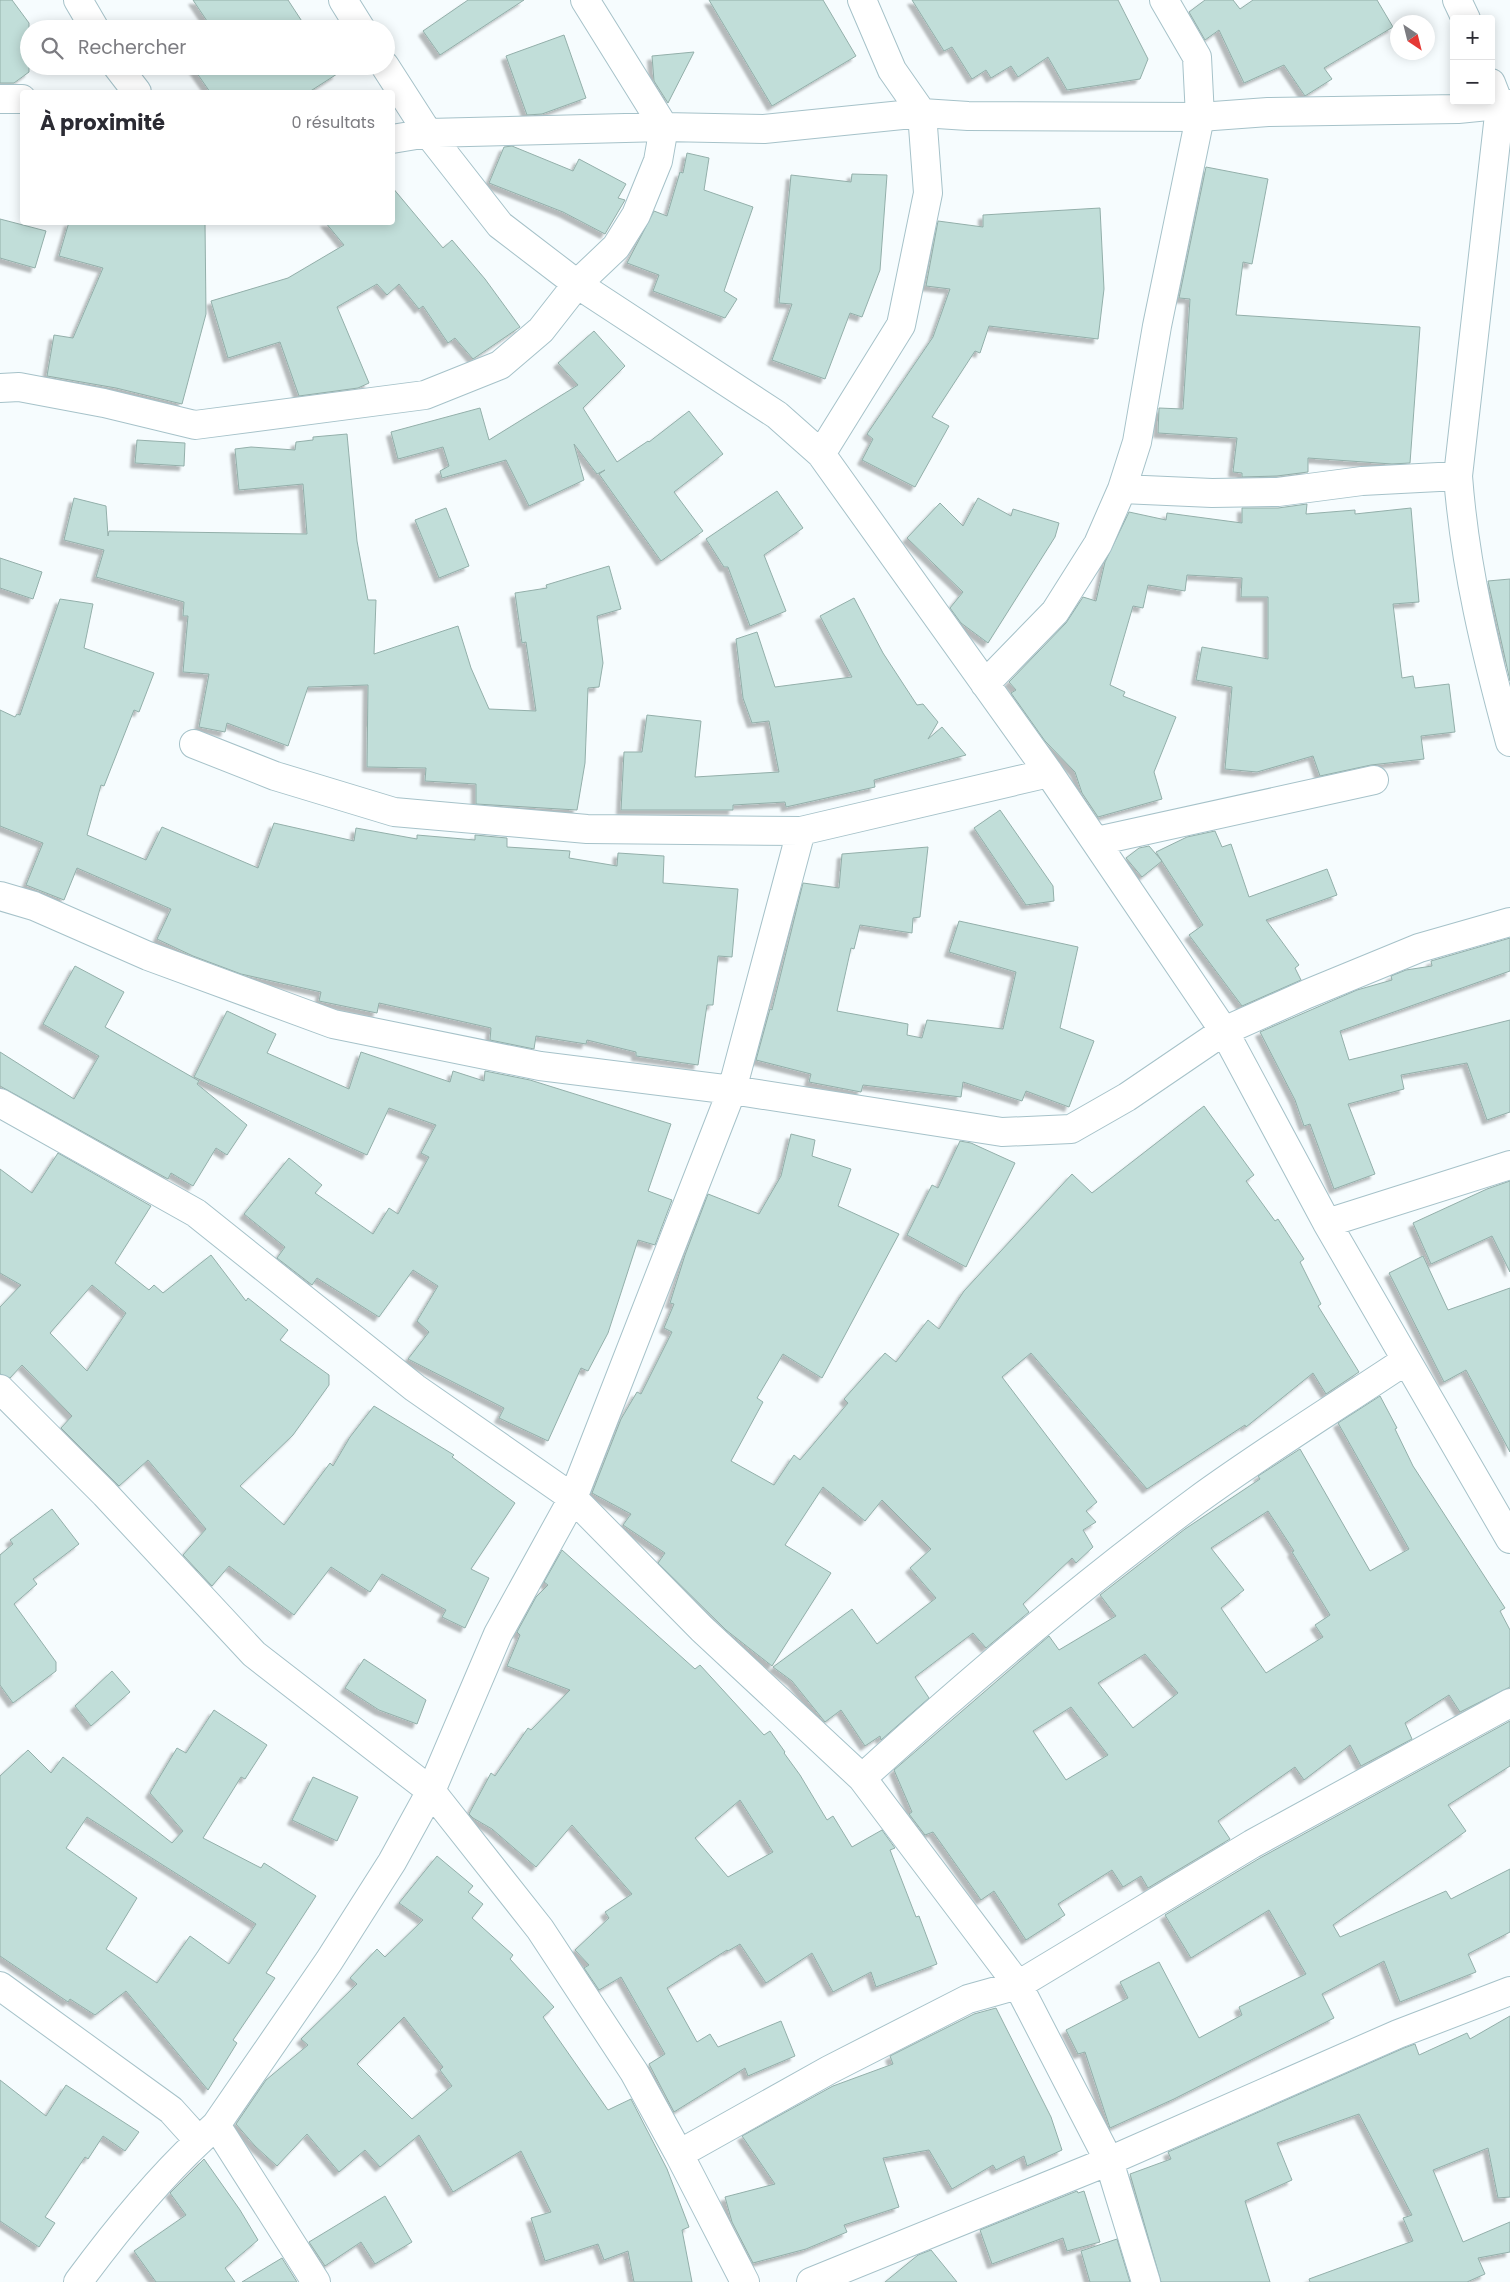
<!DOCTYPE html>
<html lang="fr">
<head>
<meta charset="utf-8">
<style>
  :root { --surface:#fff; --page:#f2f2f3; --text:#2b2b33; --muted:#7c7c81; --line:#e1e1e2 }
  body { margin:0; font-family:Poppins,sans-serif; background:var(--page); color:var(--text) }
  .controls { position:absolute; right:15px; top:15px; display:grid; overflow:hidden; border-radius:5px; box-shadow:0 2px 12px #0003 }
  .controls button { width:45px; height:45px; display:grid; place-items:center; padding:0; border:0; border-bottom:1px solid var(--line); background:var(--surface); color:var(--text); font:25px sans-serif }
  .compass { position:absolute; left:1390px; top:15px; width:45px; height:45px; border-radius:50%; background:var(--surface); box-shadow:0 2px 12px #0003; rotate:145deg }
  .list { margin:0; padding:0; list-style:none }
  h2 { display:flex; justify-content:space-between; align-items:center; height:65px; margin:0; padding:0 20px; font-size:21px }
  h2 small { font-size:16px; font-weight:400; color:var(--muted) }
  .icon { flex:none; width:28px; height:28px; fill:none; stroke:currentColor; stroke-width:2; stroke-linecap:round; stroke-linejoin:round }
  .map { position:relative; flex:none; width:1510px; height:2282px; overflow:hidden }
  .search { position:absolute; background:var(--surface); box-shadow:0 2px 12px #0003; left:20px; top:20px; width:375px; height:55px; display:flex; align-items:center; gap:12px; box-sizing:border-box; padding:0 18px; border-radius:28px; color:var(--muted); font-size:19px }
  .panel { position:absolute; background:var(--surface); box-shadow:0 2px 12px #0003; left:20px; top:90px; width:375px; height:135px; border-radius:5px }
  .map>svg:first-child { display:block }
  .building { fill:#c1ded9; stroke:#93afaa; fill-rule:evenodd; filter:url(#shadow) }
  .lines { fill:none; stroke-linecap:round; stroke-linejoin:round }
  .minor-casing { stroke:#a6c2c9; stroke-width:30 }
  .tertiary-casing { stroke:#a6c2c9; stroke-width:30 }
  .minor { stroke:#fff; stroke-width:28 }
  .tertiary { stroke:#fff; stroke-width:28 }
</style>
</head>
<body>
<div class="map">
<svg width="1510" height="2282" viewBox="0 0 1510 2282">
  <defs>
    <filter id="shadow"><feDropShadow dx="-4.5" dy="4.5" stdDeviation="1" flood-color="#0004"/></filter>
  </defs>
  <rect width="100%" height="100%" fill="#f6fcfe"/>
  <!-- building -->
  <path class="building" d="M 0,0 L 12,0 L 29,23 L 29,72 L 14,83 L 0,83 Z
    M 193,0 L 288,0 L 307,29 L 208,29 L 211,27 Z
    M 468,0 L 524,0 L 440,55 L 423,31 Z
    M 709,0 L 823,0 L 856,56 L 772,106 Z
    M 912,0 L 1118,0 L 1148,59 L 1140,79 L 1067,90 L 1048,57 L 1018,77 L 1011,66 L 991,78 L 986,70 L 972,79 L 952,47 L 944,51 Z
    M 1205,0 L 1233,0 L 1240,9 L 1253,0 L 1377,0 L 1393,27 L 1324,68 L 1332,79 L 1305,96 L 1284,65 L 1244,83 L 1219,30 L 1205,40 L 1189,12 Z
    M 564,35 L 586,98 L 542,114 L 527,115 L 506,56 Z
    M 694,52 L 668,103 L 654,81 L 652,56 Z
    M 192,66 L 332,66 L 337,74 L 309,92 L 210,92 Z
    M 512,146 L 573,171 L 579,159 L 626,184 L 618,198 L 625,200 L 605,234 L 563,212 L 489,183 L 504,147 Z
    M 687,153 L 709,158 L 704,190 L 753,207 L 724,291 L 737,299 L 725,318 L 653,291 L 659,275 L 627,263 L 654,211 L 667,216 L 680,172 L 683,173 Z
    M 1206,167 L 1268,179 L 1252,264 L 1243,262 L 1236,315 L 1420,327 L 1410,463 L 1392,464 L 1308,458 L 1308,472 L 1277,476 L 1242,477 L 1242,473 L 1233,472 L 1237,438 L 1158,433 L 1159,408 L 1183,409 L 1190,299 L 1179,298 Z
    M 852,174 L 887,175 L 880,270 L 862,317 L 850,313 L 825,379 L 772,360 L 792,304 L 779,303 L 791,175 L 851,182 Z
    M 392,187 L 443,248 L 452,240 L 485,279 L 520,327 L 473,359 L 455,338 L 448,343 L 423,306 L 419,309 L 399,284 L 387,295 L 377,284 L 337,307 L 369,383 L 358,388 L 299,396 L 280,342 L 228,358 L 211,301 L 288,278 L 344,245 L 325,222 L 392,222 Z
    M 1100,208 L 1104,289 L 1098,339 L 989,326 L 980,353 L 975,351 L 932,417 L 949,426 L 915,487 L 862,460 L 873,439 L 867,434 L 933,337 L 950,289 L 926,286 L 938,221 L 983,227 L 983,215 Z
    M 0,219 L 46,231 L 35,268 L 0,258 Z
    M 69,222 L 205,222 L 206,314 L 182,404 L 116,388 L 47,376 L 54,335 L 73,338 L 103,268 L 59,256 Z
    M 594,331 L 625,366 L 583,408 L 617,462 L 648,441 L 649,442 L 689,411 L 723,454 L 674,492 L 703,531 L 661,561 L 599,474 L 605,470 L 597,474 L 574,444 L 584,480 L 529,506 L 506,460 L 442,478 L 440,471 L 449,466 L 443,447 L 398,459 L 391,432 L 480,408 L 489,440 L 578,385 L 558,363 Z
    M 347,434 L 357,541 L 368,600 L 376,600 L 374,654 L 458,626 L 471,668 L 489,709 L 536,711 L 526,642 L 522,643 L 515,593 L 547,588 L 546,585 L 609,566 L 621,609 L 597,616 L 603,663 L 599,687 L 588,688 L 585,763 L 577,810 L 476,804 L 476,784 L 425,781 L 426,768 L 367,767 L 368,685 L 308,687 L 288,746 L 227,723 L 225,732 L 199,727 L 209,674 L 183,672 L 188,616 L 183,616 L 184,602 L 96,577 L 104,550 L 64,540 L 74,498 L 106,506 L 108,536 L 109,531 L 307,534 L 303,484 L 239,490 L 235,449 L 251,447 L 295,450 L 296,442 L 313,440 L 313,437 Z
    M 137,440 L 185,443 L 184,466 L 135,463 Z
    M 777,491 L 803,528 L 764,555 L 786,611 L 750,626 L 728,567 L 724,567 L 706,539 Z
    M 978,498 L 1011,516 L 1013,509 L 1059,523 L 1055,537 L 988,643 L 961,623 L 950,608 L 963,592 L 907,538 L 940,503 L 963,526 Z
    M 1307,504 L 1306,514 L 1355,510 L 1355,514 L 1411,508 L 1419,602 L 1393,604 L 1402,678 L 1413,676 L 1415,688 L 1449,684 L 1455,732 L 1421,736 L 1424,759 L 1371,765 L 1320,776 L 1313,756 L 1257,772 L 1225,769 L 1232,687 L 1196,680 L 1202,647 L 1268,659 L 1268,597 L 1241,597 L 1242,578 L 1187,575 L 1185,591 L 1148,585 L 1143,608 L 1133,606 L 1110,685 L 1125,692 L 1123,696 L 1176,717 L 1154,772 L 1162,799 L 1098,817 L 1082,793 L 1075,772 L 1045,741 L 1011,693 L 1016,690 L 1009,682 L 1066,623 L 1083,597 L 1096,601 L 1105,562 L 1129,512 L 1166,520 L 1167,513 L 1242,523 L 1242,508 L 1278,508 Z
    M 446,508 L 469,566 L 439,578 L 415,520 Z
    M 0,558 L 42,572 L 33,599 L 0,588 Z
    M 1510,579 L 1510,681 L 1488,581 Z
    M 854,598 L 883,653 L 917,705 L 923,704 L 938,722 L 928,739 L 942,727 L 966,755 L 874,780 L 875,787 L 786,807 L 785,802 L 733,805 L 733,810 L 621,810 L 624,752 L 642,752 L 647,715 L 701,721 L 695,777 L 779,772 L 769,721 L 752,723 L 743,698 L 736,639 L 757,632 L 775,687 L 852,677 L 820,616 Z
    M 60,599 L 93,604 L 84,648 L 154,673 L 139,712 L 134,710 L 104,786 L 101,785 L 87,835 L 146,860 L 162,827 L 258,868 L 274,823 L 354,841 L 356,828 L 417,839 L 417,835 L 475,840 L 475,835 L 507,838 L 507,847 L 570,851 L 569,858 L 617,866 L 618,853 L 664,856 L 663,883 L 738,889 L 732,957 L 718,956 L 713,1005 L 707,1005 L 698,1065 L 636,1056 L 636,1052 L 587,1040 L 586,1044 L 536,1036 L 534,1049 L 490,1040 L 491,1028 L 420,1012 L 379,1003 L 377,1013 L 319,1001 L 321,992 L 241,974 L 193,956 L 157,939 L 171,909 L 77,868 L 64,900 L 26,885 L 43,843 L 0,826 L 0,710 L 15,717 L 17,714 L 20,715 Z
    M 1000,810 L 1053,886 L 1054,901 L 1026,905 L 974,828 Z
    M 1215,831 L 1222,847 L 1231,844 L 1249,897 L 1327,869 L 1337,895 L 1266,920 L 1299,965 L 1295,968 L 1301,980 L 1242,1006 L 1189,935 L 1203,925 L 1156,852 L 1187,837 Z
    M 1149,846 L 1162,861 L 1142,877 L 1126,858 L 1139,848 Z
    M 928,847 L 920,917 L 913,918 L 912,933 L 860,925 L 854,949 L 851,948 L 837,1011 L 908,1024 L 907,1035 L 922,1038 L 927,1020 L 1003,1029 L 1016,972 L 949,952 L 959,921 L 1078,947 L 1060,1028 L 1094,1041 L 1069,1107 L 1026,1091 L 1022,1101 L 963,1082 L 961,1097 L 863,1085 L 861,1092 L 809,1082 L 811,1074 L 756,1060 L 770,1009 L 772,1010 L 803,883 L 839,888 L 842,854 Z
    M 1510,938 L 1510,971 L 1340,1031 L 1349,1060 L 1510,1020 L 1510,1112 L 1487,1120 L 1467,1063 L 1401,1075 L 1404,1089 L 1348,1104 L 1375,1174 L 1334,1189 L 1310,1124 L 1304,1126 L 1295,1100 L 1260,1032 L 1357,990 L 1392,980 L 1391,976 L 1406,970 L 1432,966 L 1431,961 Z
    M 75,966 L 124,992 L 105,1027 L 199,1081 L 197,1084 L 247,1125 L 227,1155 L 216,1148 L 193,1186 L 171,1173 L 168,1179 L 0,1086 L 0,1052 L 74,1099 L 99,1056 L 43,1024 Z
    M 227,1011 L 276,1034 L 267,1053 L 349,1089 L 361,1052 L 450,1082 L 453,1071 L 484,1081 L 485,1071 L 530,1080 L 671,1124 L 648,1191 L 672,1200 L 655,1245 L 638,1240 L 608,1333 L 588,1371 L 581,1368 L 548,1441 L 499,1418 L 504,1408 L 408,1359 L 429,1332 L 417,1321 L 438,1286 L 413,1270 L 379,1317 L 317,1278 L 312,1285 L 277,1258 L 285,1247 L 244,1214 L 289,1158 L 322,1185 L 315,1193 L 373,1234 L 389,1208 L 398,1214 L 429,1157 L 421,1153 L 436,1125 L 389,1108 L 367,1155 L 194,1077 Z
    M 1204,1106 L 1254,1175 L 1246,1181 L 1275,1221 L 1278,1219 L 1304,1259 L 1300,1262 L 1321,1304 L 1318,1306 L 1359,1372 L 1326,1394 L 1313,1373 L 1246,1427 L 1245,1425 L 1147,1489 L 1031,1353 L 1002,1377 L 1097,1502 L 1086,1511 L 1096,1522 L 1083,1530 L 1093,1547 L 1076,1563 L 1072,1558 L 1023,1604 L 1029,1612 L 986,1648 L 973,1633 L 915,1677 L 929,1698 L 881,1740 L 880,1736 L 865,1746 L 841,1710 L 825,1722 L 792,1681 L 773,1667 L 852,1609 L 877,1644 L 936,1598 L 910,1568 L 931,1549 L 882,1500 L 865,1521 L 823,1487 L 785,1545 L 831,1573 L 772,1666 L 726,1630 L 658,1563 L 665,1553 L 623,1525 L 631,1514 L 592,1493 L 621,1419 L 637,1392 L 641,1394 L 672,1332 L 664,1328 L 674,1304 L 670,1303 L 685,1255 L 708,1194 L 759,1214 L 781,1176 L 791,1134 L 815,1140 L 812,1156 L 851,1169 L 838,1206 L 899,1234 L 822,1378 L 783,1354 L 757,1398 L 763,1402 L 731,1461 L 774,1485 L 794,1455 L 800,1460 L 848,1403 L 844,1399 L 885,1353 L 896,1362 L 928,1320 L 939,1329 L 964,1291 L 1072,1174 L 1092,1193 Z
    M 960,1141 L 971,1143 L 1015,1163 L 966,1267 L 907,1235 L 932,1185 L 938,1188 Z
    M 58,1153 L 151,1206 L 115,1263 L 149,1290 L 154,1285 L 163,1293 L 211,1255 L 246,1301 L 248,1298 L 288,1330 L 280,1340 L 329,1375 L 329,1385 L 293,1435 L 240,1486 L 284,1525 L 330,1463 L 333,1466 L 350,1437 L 374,1406 L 454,1455 L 452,1457 L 515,1503 L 471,1569 L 489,1578 L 465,1628 L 442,1617 L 446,1610 L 382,1574 L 370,1592 L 331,1567 L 294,1615 L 229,1566 L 212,1586 L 183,1555 L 206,1529 L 148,1460 L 119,1486 L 61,1428 L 72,1416 L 22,1365 L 10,1378 L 0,1374 L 0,1307 L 21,1285 L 0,1273 L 0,1169 L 32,1193 ZM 92,1285 L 126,1313 L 87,1371 L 50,1333 Z
    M 1510,1181 L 1510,1272 L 1492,1236 L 1431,1264 L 1413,1223 L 1487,1189 Z
    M 1423,1256 L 1448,1310 L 1510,1288 L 1510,1452 L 1466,1370 L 1444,1382 L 1389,1273 Z
    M 1380,1396 L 1397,1428 L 1395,1429 L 1413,1466 L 1505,1608 L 1500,1611 L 1510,1630 L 1510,1687 L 1460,1712 L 1449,1695 L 1405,1723 L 1412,1739 L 1361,1766 L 1350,1745 L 1304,1780 L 1295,1767 L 1218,1821 L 1230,1839 L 1148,1888 L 1141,1876 L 1123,1887 L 1112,1870 L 1058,1904 L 1065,1915 L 1026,1940 L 994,1891 L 981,1900 L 933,1832 L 925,1835 L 909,1814 L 912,1812 L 894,1770 L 1049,1636 L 1059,1650 L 1116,1616 L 1100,1595 L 1185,1529 L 1260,1479 L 1258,1476 L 1300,1449 L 1370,1571 L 1409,1549 L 1338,1423 ZM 1268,1511 L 1294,1551 L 1292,1552 L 1330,1615 L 1315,1625 L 1323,1637 L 1266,1673 L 1221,1608 L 1244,1590 L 1211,1548 ZM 1145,1654 L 1178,1693 L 1133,1728 L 1098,1683 ZM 1071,1707 L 1108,1755 L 1066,1780 L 1033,1731 Z
    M 52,1509 L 79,1544 L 33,1579 L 37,1584 L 14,1604 L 56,1662 L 56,1671 L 13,1703 L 0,1685 L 0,1555 L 13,1544 L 10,1540 Z
    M 562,1550 L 695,1669 L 700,1665 L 764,1735 L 770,1731 L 785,1752 L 784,1753 L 800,1775 L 827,1820 L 833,1816 L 852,1847 L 882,1830 L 895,1848 L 890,1850 L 916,1917 L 919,1916 L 937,1964 L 876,1987 L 871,1972 L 833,1992 L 812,1953 L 766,1983 L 740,1944 L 728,1951 L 727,1950 L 667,1988 L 697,2042 L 710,2034 L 718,2047 L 781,2021 L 795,2056 L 748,2076 L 745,2068 L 674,2112 L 649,2064 L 665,2054 L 621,1977 L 599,1990 L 584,1968 L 589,1965 L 575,1950 L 609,1918 L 605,1912 L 632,1894 L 572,1825 L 536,1867 L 492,1829 L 473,1818 L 469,1814 L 491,1773 L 495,1776 L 528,1728 L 531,1730 L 570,1690 L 507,1666 L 520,1635 L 517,1632 L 536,1597 L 548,1585 L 544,1582 ZM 740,1800 L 773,1852 L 728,1877 L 695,1838 Z
    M 364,1659 L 426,1700 L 417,1724 L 379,1710 L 345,1688 Z
    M 112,1671 L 130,1692 L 91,1726 L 75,1706 Z
    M 214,1710 L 267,1745 L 245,1779 L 241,1777 L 203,1838 L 261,1868 L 264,1863 L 316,1896 L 266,1973 L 275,1978 L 233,2040 L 237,2043 L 208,2090 L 126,1991 L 95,2015 L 70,1999 L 68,2002 L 0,1956 L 0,1776 L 28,1750 L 51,1773 L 63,1757 L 172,1843 L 183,1831 L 150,1793 L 177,1748 L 186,1753 ZM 87,1817 L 256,1924 L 229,1964 L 190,1936 L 157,1983 L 106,1949 L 137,1898 L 66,1848 Z
    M 1510,1721 L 1510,1766 L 1448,1805 L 1466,1831 L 1333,1925 L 1340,1937 L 1446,1891 L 1451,1899 L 1510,1869 L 1510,1932 L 1468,1954 L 1476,1972 L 1400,2002 L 1384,1961 L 1322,1994 L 1334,2018 L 1174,2099 L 1110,2128 L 1085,2052 L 1078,2054 L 1066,2030 L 1128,1998 L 1120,1982 L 1159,1962 L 1199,2038 L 1242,2015 L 1239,2007 L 1306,1974 L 1269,1910 L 1191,1958 L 1165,1915 L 1260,1858 Z
    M 313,1777 L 358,1797 L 337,1841 L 292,1820 Z
    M 437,1856 L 473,1886 L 468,1892 L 483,1904 L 472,1918 L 513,1955 L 510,1959 L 554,2007 L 543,2017 L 608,2110 L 631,2099 L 667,2169 L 689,2227 L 682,2230 L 692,2282 L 634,2282 L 628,2251 L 604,2260 L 598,2244 L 545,2261 L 531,2218 L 551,2212 L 521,2151 L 453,2192 L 419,2135 L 380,2167 L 365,2150 L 339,2172 L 307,2134 L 277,2166 L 255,2146 L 236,2124 L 266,2080 L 308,2045 L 301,2039 L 357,1984 L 350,1978 L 377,1949 L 385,1957 L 423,1920 L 399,1903 ZM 404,2017 L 443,2067 L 440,2070 L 452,2086 L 412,2119 L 357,2064 Z
    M 996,2008 L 1051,2117 L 1062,2150 L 1027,2166 L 1024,2156 L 996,2170 L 993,2165 L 952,2189 L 929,2150 L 883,2158 L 899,2207 L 844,2225 L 847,2232 L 806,2249 L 753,2263 L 732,2222 L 725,2197 L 775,2184 L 742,2136 L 833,2086 L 893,2064 L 890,2056 L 974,2014 Z
    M 1510,2016 L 1510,2197 L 1498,2198 L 1488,2148 L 1433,2170 L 1463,2242 L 1510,2222 L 1510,2252 L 1478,2258 L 1485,2274 L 1467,2282 L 1310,2282 L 1309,2279 L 1413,2241 L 1403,2218 L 1412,2215 L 1359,2114 L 1277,2143 L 1292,2180 L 1245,2201 L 1270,2282 L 1161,2282 L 1130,2174 L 1171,2159 L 1168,2152 L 1404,2048 L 1415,2044 L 1419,2055 L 1467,2033 L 1470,2039 Z
    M 0,2080 L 46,2116 L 66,2085 L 139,2132 L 125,2151 L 103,2136 L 88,2159 L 85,2157 L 45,2217 L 55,2223 L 39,2247 L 0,2221 Z
    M 204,2159 L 240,2210 L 258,2240 L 225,2268 L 235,2282 L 156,2282 L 134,2251 L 186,2215 L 170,2193 Z
    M 1077,2191 L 1078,2193 L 1084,2191 L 1100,2242 L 1067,2251 L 1063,2238 L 992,2264 L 980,2230 Z
    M 385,2196 L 412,2242 L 375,2264 L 361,2242 L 325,2266 L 309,2242 Z
    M 1117,2239 L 1130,2282 L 1090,2282 L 1081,2251 Z
    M 931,2250 L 957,2282 L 885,2282 L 918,2255 Z
    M 282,2258 L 297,2282 L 242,2282 Z"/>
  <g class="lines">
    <defs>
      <path id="minor" d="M 78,0 L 95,29
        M 343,0 L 361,29
        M 1457,0 L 1466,19
        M 117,66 L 137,92
        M 385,66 L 428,133 L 500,225 L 577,284 L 777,415 L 821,454
        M 1491,83 L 1500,106 L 1458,476 C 1465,568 1486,654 1510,742
        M 0,99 L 22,99
        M 392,139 L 428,133 L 664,127 L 764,129 L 922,113 L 928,193 L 901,325 L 821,454 L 1049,773 L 1224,1031 L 1327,1223 L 1510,1539
        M 0,388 L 19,387 L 104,403 L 195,425 L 425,395 L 500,365 L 541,330 L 577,284 L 616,247 L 636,215 L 658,161 L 664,127 L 585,0
        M 1122,489 L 1212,493 L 1278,492 L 1362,481 L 1458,476
        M 985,684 L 1055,612 L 1098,544 L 1122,489 L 1137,442 L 1157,326 L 1200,117 L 1197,57 L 1164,0
        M 194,744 L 275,776 L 394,812 L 587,829 L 801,831 L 1049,773
        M 1097,841 L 1374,780
        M 0,896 L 34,906 L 148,956 L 333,1024 L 540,1066 L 732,1090 L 1002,1132 L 1071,1129 L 1127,1097 L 1224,1031 L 1307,994 L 1419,948 L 1510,922
        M 0,1103 L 196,1213 L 415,1388 L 573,1498 L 702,1629 L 862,1778 L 1018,1985 L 1109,2161 L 1146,2282
        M 1327,1223 L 1510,1165
        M 0,1389 L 105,1494 L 254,1654 L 431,1791 L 540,1929 L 634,2072 L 679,2154 L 745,2282
        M 862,1778 C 969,1681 1079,1587 1196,1501 C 1263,1452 1336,1407 1405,1361
        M 0,1986 L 171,2110 L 199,2141 L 216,2125 L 329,1961 L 392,1862 L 431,1791 L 498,1634 L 573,1498 L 732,1090 L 801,831
        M 216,2125 L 316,2282
        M 679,2154 L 829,2070 L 968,1999 L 1018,1985 L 1252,1844 L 1510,1703
        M 78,2282 C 115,2232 154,2183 199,2141
        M 811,2282 L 1109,2161 L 1398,2034 L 1510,1991"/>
      <path id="tertiary" d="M 862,0 L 892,70 L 922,113 L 968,116 L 1200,117 L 1268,112 L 1458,109 L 1510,104"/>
    </defs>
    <!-- minor casing -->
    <use href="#minor" class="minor-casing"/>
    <!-- tertiary casing -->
    <use href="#tertiary" class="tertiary-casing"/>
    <!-- minor -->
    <use href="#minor" class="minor"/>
    <!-- tertiary -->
    <use href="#tertiary" class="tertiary"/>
  </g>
</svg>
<div class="controls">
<button>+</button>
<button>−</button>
</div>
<svg class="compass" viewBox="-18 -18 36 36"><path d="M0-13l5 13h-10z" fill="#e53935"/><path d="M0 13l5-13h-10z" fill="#7c7c81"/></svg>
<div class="search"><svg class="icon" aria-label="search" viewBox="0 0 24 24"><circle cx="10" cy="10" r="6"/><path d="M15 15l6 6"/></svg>Rechercher</div>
<section class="panel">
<h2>À proximité<small>0 résultats</small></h2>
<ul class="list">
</ul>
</section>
</div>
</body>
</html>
